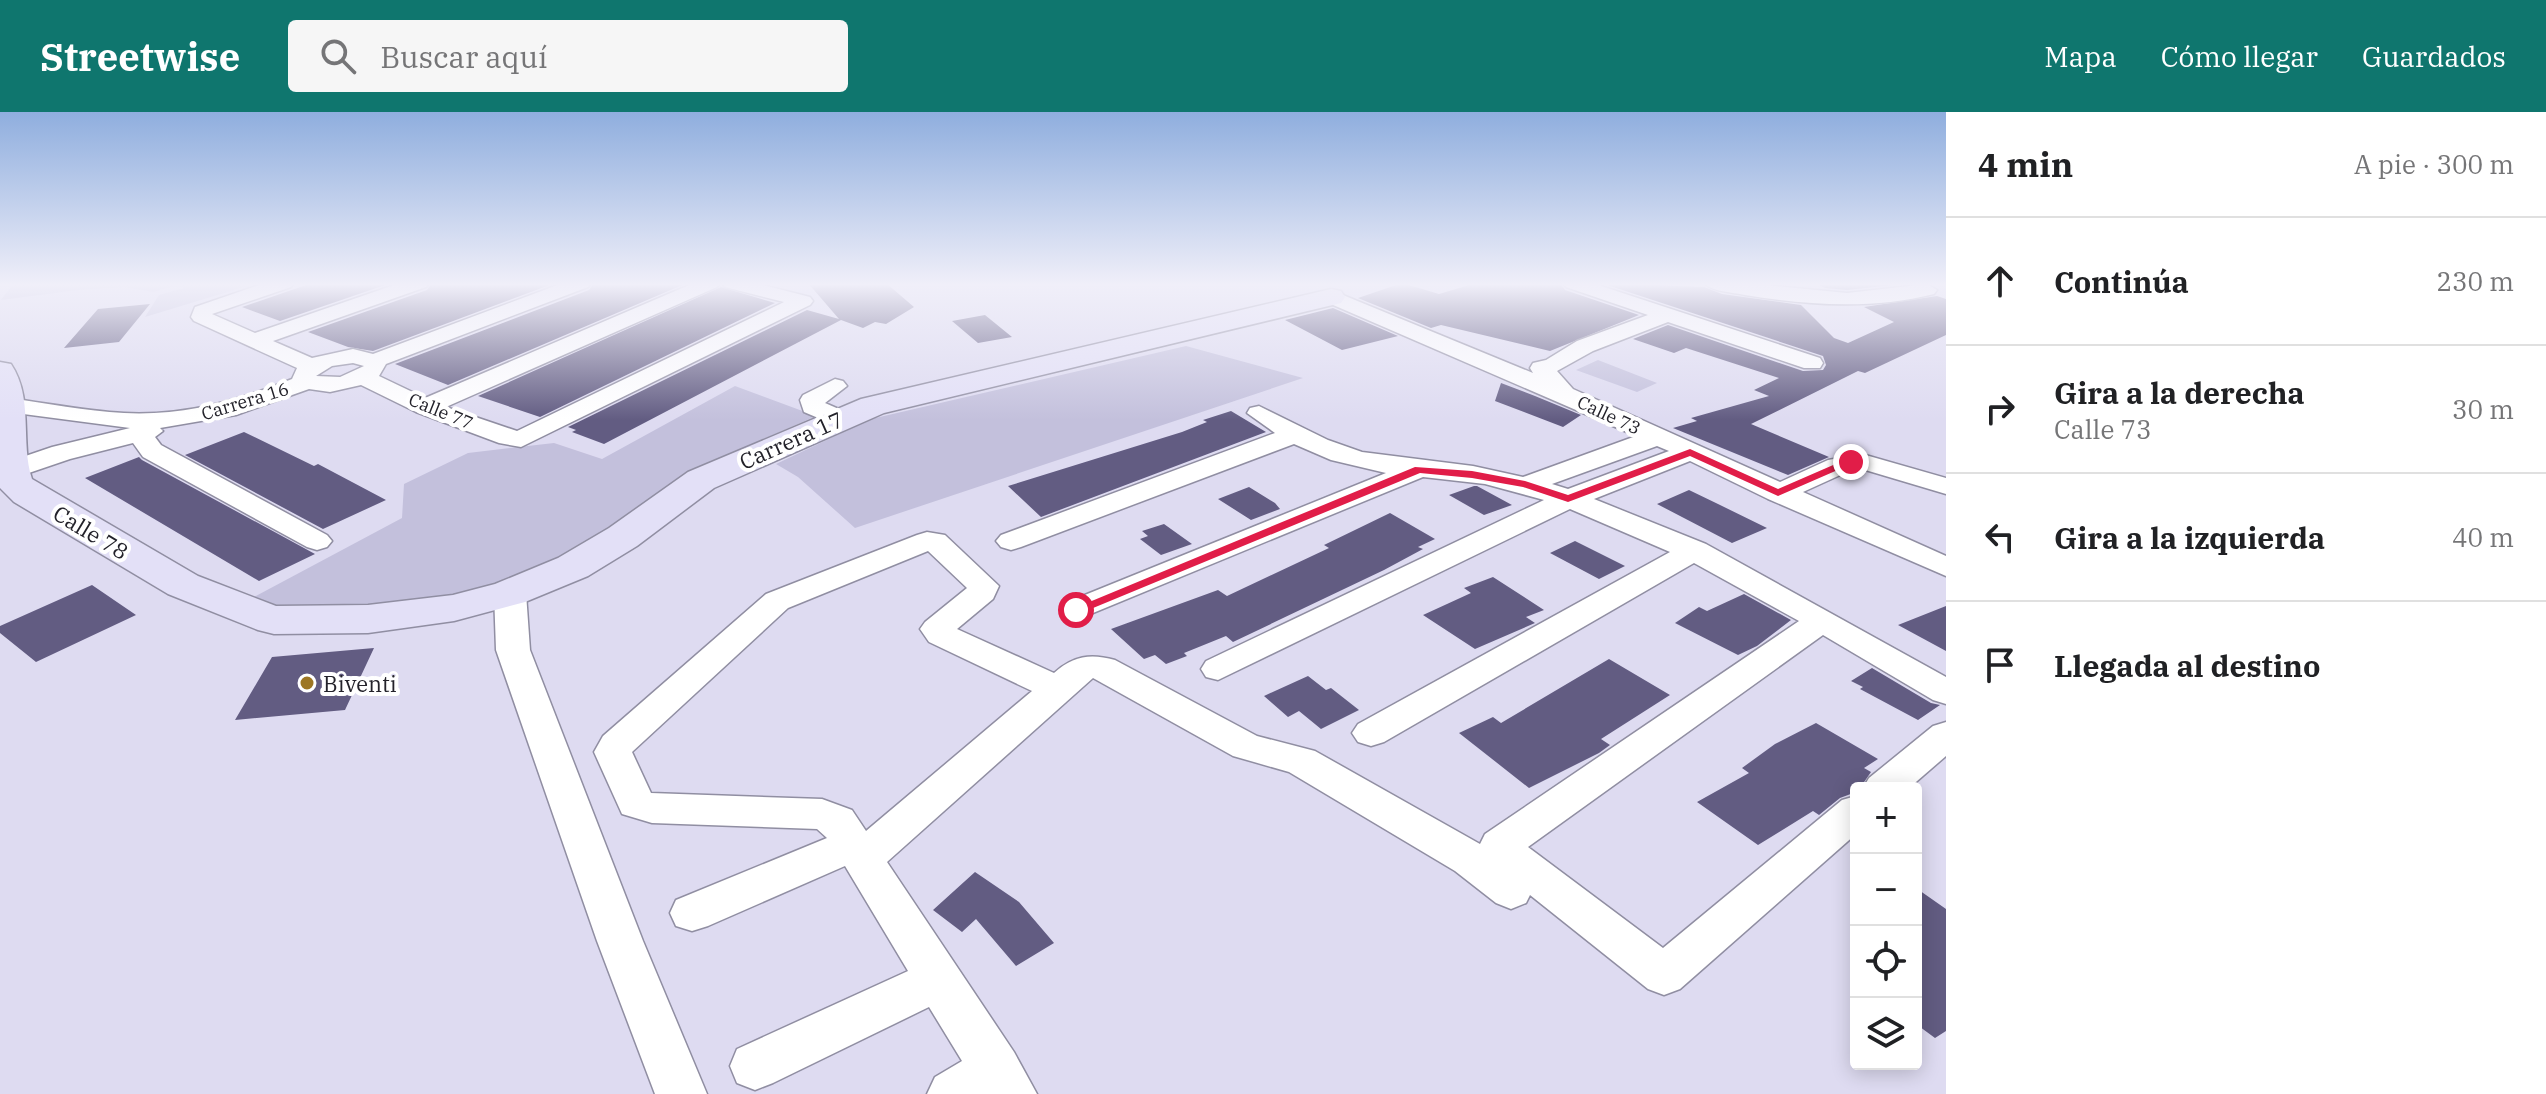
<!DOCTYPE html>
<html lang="es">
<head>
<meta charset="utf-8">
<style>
  :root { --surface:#fff; --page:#f6f6f6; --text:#202124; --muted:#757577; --line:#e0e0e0; --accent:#0f766e }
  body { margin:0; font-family:"IBM Plex Serif",serif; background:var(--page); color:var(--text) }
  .controls { position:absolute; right:24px; bottom:24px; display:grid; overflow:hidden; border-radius:8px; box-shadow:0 4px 20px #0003 }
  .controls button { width:72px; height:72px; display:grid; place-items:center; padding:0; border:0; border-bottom:2px solid var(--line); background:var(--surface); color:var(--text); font:40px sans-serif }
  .stop { position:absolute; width:24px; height:24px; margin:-18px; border:6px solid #e11d48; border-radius:50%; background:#fff }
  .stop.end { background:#e11d48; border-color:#fff; box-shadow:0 2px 8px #0008 }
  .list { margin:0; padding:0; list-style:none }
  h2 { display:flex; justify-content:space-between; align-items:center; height:104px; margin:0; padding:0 32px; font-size:34px }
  h2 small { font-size:26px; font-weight:400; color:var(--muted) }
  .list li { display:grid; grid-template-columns:52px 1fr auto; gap:24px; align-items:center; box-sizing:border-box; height:128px; padding:0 32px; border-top:2px solid var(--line) }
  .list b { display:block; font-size:30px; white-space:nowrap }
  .list p { margin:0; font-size:26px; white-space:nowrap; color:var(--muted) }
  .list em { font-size:26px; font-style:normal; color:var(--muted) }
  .icon { flex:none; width:44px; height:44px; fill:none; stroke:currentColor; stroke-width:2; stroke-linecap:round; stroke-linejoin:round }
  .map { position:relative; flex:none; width:1946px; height:982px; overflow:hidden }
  header { display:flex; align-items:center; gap:48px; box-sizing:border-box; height:112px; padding:0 40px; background:var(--accent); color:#fff }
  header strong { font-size:38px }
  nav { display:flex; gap:44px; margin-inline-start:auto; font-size:28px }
  .search { width:560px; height:72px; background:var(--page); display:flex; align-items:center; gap:20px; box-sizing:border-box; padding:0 28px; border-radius:8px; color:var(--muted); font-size:30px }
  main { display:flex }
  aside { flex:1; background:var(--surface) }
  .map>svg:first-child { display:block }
  .green { fill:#c3c0dc }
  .building { fill:#625c82 }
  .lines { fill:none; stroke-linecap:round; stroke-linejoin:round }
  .street-casing { stroke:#908ea2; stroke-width:3 }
  .secondary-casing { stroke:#908ea2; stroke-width:3 }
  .street { fill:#fff; fill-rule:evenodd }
  .secondary { fill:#e3e0f7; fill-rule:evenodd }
  .route { fill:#e11d48 }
  .poi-dot { fill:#9d7623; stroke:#fff; stroke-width:3 }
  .labels { text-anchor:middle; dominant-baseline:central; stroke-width:8; stroke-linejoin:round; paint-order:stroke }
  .far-street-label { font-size:18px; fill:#23222a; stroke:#fff }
  .street-label { font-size:22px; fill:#23222a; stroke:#fff }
  .poi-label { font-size:22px; fill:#23222a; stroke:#fff; text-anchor:start }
</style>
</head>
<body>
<header>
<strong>Streetwise</strong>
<div class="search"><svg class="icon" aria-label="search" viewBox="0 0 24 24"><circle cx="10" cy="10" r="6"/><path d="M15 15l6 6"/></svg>Buscar aquí</div>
<nav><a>Mapa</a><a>Cómo llegar</a><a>Guardados</a></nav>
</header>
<main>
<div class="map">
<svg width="1946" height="982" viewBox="0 0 1946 982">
  <rect width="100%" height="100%" fill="#dedbf1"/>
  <!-- green -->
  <path class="green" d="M 14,171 L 257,171 L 145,205 L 159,183 L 184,176 L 178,173 L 153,180 L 124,175 L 78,178 L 1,188 Z
    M 1186,234 L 1303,266 L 855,416 L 798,365 L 776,352 L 871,307 Z
    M 1598,248 L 1657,271 L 1637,280 L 1576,258 Z
    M 735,274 L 816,304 L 723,345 L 726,352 L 509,477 L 367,503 L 241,492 L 402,406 L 404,372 L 468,341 L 554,331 L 602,347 Z"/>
  <!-- building -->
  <path class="building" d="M 312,171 L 391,171 L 280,209 L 242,195 Z
    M 432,171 L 555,171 L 373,239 L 348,235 L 308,220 L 427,178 Z
    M 594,171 L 687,171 L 448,273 L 395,252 L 589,178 Z
    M 808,171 L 886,171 L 914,195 L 886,212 L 875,210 L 863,216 L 841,208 L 604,332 L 572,320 L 576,318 L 568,315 L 807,198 L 839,207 Z
    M 1402,171 L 1439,182 L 1476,171 L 1560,171 L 1565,178 L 1639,203 L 1550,239 L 1441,213 L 1431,216 L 1358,186 Z
    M 1601,171 L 1704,175 L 1722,182 L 1801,193 L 1834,226 L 1848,231 L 1894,210 L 1864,195 L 1937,184 L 1946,187 L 1946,223 L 1865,261 L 1858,259 L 1751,312 L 1829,345 L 1788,363 L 1673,316 L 1697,309 L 1691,306 L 1769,284 L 1754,278 L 1779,266 L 1686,236 L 1674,241 L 1633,227 L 1668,213 L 1803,259 L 1823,258 L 1826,253 L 1823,244 Z
    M 1815,171 L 1898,171 L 1901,172 L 1847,178 L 1825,176 Z
    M 721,175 L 775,191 L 540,305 L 478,284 Z
    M 150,192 L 119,230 L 64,236 L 98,197 Z
    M 1333,196 L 1398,224 L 1342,238 L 1285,208 Z
    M 985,203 L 1012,225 L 978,231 L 952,209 Z
    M 1501,271 L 1535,284 L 1581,303 L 1563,315 L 1495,289 Z
    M 1231,299 L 1266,320 L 1041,405 L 1008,374 L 1182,320 L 1207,310 L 1203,308 Z
    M 244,320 L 314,354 L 318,352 L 386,388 L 323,417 L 185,343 Z
    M 139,345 L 142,348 L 315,442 L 259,469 L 85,366 Z
    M 1474,374 L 1477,374 L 1512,393 L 1484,403 L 1449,383 Z
    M 1249,375 L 1275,391 L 1280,397 L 1251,408 L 1218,387 Z
    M 1689,378 L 1718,392 L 1767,416 L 1732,431 L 1657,392 Z
    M 1390,401 L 1435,427 L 1418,435 L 1423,437 L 1384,458 L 1233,530 L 1226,524 L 1184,541 L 1187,544 L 1166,552 L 1155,543 L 1144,547 L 1111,517 L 1218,478 L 1227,484 L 1329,436 L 1324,433 Z
    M 1164,412 L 1192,432 L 1161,443 L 1140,427 L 1148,424 L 1142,419 Z
    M 1575,429 L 1625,454 L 1599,467 L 1550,441 Z
    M 1493,465 L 1544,498 L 1526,505 L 1535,511 L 1475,537 L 1423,503 L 1471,481 L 1464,476 Z
    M 92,473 L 136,503 L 36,550 L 0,521 L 0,514 Z
    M 1744,482 L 1791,508 L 1757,534 L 1738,543 L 1675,511 L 1699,495 L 1707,499 Z
    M 1946,494 L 1946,539 L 1898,513 Z
    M 374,536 L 345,598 L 235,608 L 272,545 Z
    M 1609,547 L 1670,583 L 1601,627 L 1610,633 L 1599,641 L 1529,676 L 1459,621 L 1493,605 L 1501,611 Z
    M 1872,556 L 1931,591 L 1940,593 L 1918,608 L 1860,577 L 1863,575 L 1851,569 Z
    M 1308,564 L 1326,578 L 1331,576 L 1359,598 L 1321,617 L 1299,599 L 1288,605 L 1264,584 Z
    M 1816,611 L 1878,647 L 1864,656 L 1871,660 L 1860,676 L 1856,676 L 1856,680 L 1840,686 L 1819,703 L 1813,699 L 1758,733 L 1697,690 L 1749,661 L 1742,656 L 1775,632 Z
    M 975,760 L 1019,790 L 1054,831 L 1016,854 L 976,807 L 962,820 L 933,798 Z
    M 1916,776 L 1946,797 L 1946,919 L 1935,926 L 1916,912 Z"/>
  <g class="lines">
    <defs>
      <path id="street" d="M 265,171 L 294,171 L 291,175 L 212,202 L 255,221 L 400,171 L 429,171 L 426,175 L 273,229 L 312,246 L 353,237 L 373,242 L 563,171 L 591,171 L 588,175 L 386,252 L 379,264 L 425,286 L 694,171 L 720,171 L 717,175 L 446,295 L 517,319 L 784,190 L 725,175 L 722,171 L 755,171 L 810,185 L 813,189 L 810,193 L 521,335 L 499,331 L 416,300 L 361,273 L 330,280 L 309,277 L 236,303 L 160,316 L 163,319 L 155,325 L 161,333 L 327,423 L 332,429 L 327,435 L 317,438 L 307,435 L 143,345 L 133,331 L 70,347 L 20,364 L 2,364 L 2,352 L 52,335 L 130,316 L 8,300 L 0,298 L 0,288 L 8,286 C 47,291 85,299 124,301 C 183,304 238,289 292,267 L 297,256 L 194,209 L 191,205 L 195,195 ZM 353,251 L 364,254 L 340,265 L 316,264 L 332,254 Z
        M 1563,171 L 1592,171 L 1820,246 L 1823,251 L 1820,256 L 1804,256 L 1668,210 L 1593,239 L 1557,259 L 1573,277 L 1780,370 L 1828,348 L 1862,342 L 1946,366 L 1946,382 L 1862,357 L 1847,360 L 1803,380 L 1946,444 L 1946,464 L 1768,387 L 1690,349 L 1594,387 L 1706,432 L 1946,565 L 1946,592 L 1933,588 L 1823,523 L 1528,735 L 1663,836 L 1842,688 L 1856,684 L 1856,722 L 1680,877 L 1664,883 L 1648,877 L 1530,783 L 1526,791 L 1511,797 L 1496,791 L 1455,759 L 1289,660 L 1233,644 L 1093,566 L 887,750 L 1014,940 L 1037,982 L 927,982 L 935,965 L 962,949 L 929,895 L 773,971 L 755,978 L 737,971 L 730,954 L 737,937 L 908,859 L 845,754 L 708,814 L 692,819 L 676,814 L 670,801 L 676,788 L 827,726 L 817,717 L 652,711 L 622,702 L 594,640 L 603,624 L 766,482 L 917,423 L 927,420 L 945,423 L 999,474 L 993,487 L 957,517 L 1054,561 C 1073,544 1090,541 1115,548 L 1257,624 L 1315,639 L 1480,732 L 1485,722 L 1799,509 L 1694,451 L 1384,630 L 1371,634 L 1358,630 L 1352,621 L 1358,612 L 1670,440 L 1570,397 L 1218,568 L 1206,565 L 1201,557 L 1206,549 L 1544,388 L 1485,372 L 1423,365 L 1076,508 L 1065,505 L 1060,498 L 1065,491 L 1386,361 L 1331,348 L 1294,332 L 1021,435 L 1011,438 L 1001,435 L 996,429 L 1001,423 L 1275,321 L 1247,301 L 1250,296 L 1259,294 L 1328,328 L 1362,340 L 1473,354 L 1523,365 L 1636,324 L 1324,189 L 1321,185 L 1324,181 L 1338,181 L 1533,261 L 1530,256 L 1533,251 L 1546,248 L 1577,229 L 1648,203 L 1566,175 ZM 1657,334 L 1669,339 L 1568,377 L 1552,372 ZM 928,439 L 967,476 L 925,510 L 920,517 L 929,530 L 1032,579 L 866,719 L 852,698 L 822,687 L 651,681 L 632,640 L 788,496 Z
        M 1704,171 L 1745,171 L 1847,181 L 1927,172 L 1937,178 L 1934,182 C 1871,198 1808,193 1745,183 C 1732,180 1713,180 1704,171 Z
        M 835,267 L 843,269 L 847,274 L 825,291 L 848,301 L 851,306 L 848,311 L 830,311 L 804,300 L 800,288 L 803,283 Z
        M 510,472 L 521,474 L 526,481 L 530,538 L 643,829 L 707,982 L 655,982 L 597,829 L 496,538 L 494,481 L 499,474 Z
        M 1946,610 L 1946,644 L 1909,676 L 1863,676 L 1869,666 L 1933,614 Z"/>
      <path id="secondary" d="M 1331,177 L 1341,179 L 1345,185 L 1341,191 L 884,301 L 714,376 L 637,434 L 588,464 L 525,490 L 454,509 L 368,521 L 274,522 L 258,518 L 168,482 L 14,390 L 0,376 L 0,250 L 11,252 C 34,286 20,330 32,367 L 198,464 L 276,494 L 368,493 L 453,483 L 495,472 L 558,446 L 609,416 L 688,360 L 861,287 Z"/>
    </defs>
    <!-- street casing -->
    <use href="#street" class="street-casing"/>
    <!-- secondary casing -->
    <use href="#secondary" class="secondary-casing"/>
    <!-- street -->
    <use href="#street" class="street"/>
    <!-- secondary -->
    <use href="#secondary" class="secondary"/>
  </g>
  <!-- sky -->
  <linearGradient id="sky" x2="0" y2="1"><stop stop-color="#8faede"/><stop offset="0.56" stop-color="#f0eff9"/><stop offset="1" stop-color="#f0eff9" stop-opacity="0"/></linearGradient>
  <rect width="1946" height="308" fill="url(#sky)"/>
  <!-- route -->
  <path class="route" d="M 1690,337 L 1778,377 L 1847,347 L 1856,350 L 1778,384 L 1690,344 L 1568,390 L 1523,375 L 1472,366 L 1420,361 L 1081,501 L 1070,498 L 1415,355 L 1472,359 L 1525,369 L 1568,383 Z"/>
  <!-- markers -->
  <circle class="poi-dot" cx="307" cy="571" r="8"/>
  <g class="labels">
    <!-- far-street labels -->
    <g class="far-street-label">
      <text transform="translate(245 289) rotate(-17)">Carrera 16</text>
      <text transform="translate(441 299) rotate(22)">Calle 77</text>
      <text transform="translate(1609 303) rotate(25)">Calle 73</text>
    </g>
    <!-- street labels -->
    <g class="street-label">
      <text transform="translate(791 328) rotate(-24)">Carrera 17</text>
      <text transform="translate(91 420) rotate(31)">Calle 78</text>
    </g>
    <!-- poi labels -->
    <g class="poi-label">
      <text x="323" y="571">Biventi</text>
    </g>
  </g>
</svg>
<div class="controls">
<button>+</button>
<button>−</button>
<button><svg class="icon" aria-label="locate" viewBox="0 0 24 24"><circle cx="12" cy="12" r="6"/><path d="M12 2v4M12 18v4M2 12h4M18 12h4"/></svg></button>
<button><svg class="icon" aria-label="layers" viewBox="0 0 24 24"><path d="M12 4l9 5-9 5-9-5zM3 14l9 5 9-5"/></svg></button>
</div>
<div class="stop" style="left:1076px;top:498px"></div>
<div class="stop end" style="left:1851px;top:350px"></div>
</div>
<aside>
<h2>4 min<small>A pie · 300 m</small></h2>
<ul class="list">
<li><svg class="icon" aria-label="ahead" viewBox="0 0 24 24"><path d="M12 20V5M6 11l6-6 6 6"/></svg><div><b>Continúa</b></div><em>230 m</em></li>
<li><svg class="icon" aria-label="right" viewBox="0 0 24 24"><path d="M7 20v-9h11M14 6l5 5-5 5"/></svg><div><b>Gira a la derecha</b><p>Calle 73</p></div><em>30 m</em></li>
<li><svg class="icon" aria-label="left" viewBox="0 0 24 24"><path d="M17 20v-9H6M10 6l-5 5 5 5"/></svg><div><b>Gira a la izquierda</b></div><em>40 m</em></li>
<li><svg class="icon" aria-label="arrive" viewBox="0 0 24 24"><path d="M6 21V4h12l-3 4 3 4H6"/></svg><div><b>Llegada al destino</b></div></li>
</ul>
</aside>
</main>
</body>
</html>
